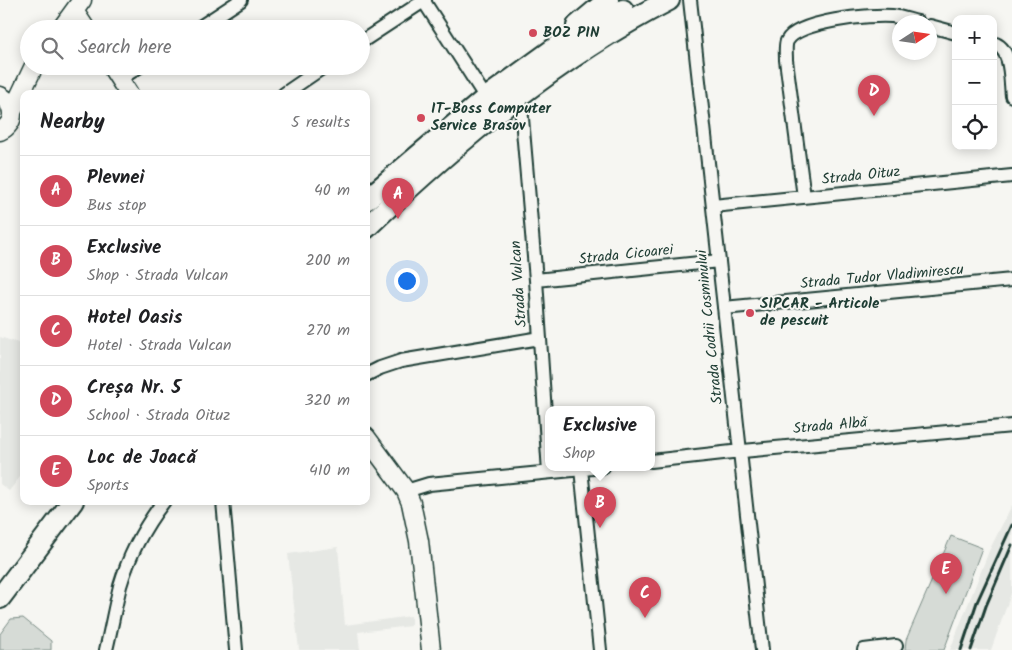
<!DOCTYPE html>
<html lang="en">
<head>
<meta charset="utf-8">
<style>
  :root { --surface:#fff; --page:#f6f6f6; --text:#202124; --muted:#757577; --line:#e0e0e0; --accent:#d1495b }
  body { margin:0; font-family:Kalam,sans-serif; background:var(--page); color:var(--text) }
  .controls { position:absolute; right:15px; top:15px; display:grid; overflow:hidden; border-radius:10px; box-shadow:0 2px 12px #0003 }
  .controls button { width:45px; height:45px; display:grid; place-items:center; padding:0; border:0; border-bottom:1px solid var(--line); background:var(--surface); color:var(--text); font:25px sans-serif }
  .compass { position:absolute; left:892px; top:15px; width:45px; height:45px; border-radius:50%; background:var(--surface); box-shadow:0 2px 12px #0003; rotate:78deg }
  .you { position:absolute; left:406px; top:280px; width:18px; height:18px; margin:-12px; border:4px solid #fff; border-radius:50%; background:#1a73e8; box-shadow:0 0 0 8px #1a73e833 }
  .badge { display:grid; place-items:center; width:32px; height:32px; border-radius:50%; background:var(--accent); color:#fff; font-size:16px; font-weight:700 }
  .pin { position:absolute; translate:-50% -41px; filter:drop-shadow(0 1px 2px #0008) }
  .pin::after { content:''; position:absolute; top:26px; width:18px; height:15px; background:inherit; clip-path:polygon(0 0,100% 0,50% 100%) }
  .popup { position:absolute; left:545px; top:406px; width:110px; height:65px; box-sizing:border-box; display:grid; place-content:center; border-radius:10px; background:var(--surface); filter:drop-shadow(0 1px 4px #0005); font-size:16px; white-space:nowrap; color:var(--muted) }
  .popup b { font-size:19px; color:var(--text) }
  .popup::after { content:''; position:absolute; left:50%; top:100%; margin-left:-10px; border:10px solid transparent; border-top-color:var(--surface) }
  .list { margin:0; padding:0; list-style:none }
  h2 { display:flex; justify-content:space-between; align-items:center; height:65px; margin:0; padding:0 20px; font-size:21px }
  h2 small { font-size:16px; font-weight:400; color:var(--muted) }
  .list li { display:grid; grid-template-columns:32px 1fr auto; gap:15px; align-items:center; box-sizing:border-box; height:70px; padding:0 20px; border-top:1px solid var(--line) }
  .list b { display:block; font-size:19px; white-space:nowrap }
  .list p { margin:0; font-size:16px; white-space:nowrap; color:var(--muted) }
  .list em { font-size:16px; font-style:normal; color:var(--muted) }
  .icon { flex:none; width:28px; height:28px; fill:none; stroke:currentColor; stroke-width:2; stroke-linecap:round; stroke-linejoin:round }
  .map { position:relative; flex:none; width:1012px; height:650px; overflow:hidden }
  .search { position:absolute; background:var(--surface); box-shadow:0 2px 12px #0003; left:20px; top:20px; width:350px; height:55px; display:flex; align-items:center; gap:12px; box-sizing:border-box; padding:0 18px; border-radius:28px; color:var(--muted); font-size:19px }
  .panel { position:absolute; background:var(--surface); box-shadow:0 2px 12px #0003; left:20px; top:90px; width:350px; height:415px; border-radius:10px }
  .map>svg:first-child { display:block }
  .built { fill:#e6e8e4 }
  .green { fill:#d6dbd6; stroke:#7a8c85 }
  .lines { fill:none; stroke-linecap:round; stroke-linejoin:round }
  .street-casing { stroke:#1f3d34; stroke-width:16 }
  .secondary-casing { stroke:#1f3d34; stroke-width:21 }
  .primary-casing { stroke:#1f3d34; stroke-width:24 }
  .street { stroke:#f6f6f2; stroke-width:12 }
  .secondary { stroke:#f6f6f2; stroke-width:18 }
  .primary { stroke:#f6f6f2; stroke-width:20 }
  .rail { stroke:#1f3d34; stroke-width:3 }
  .poi-dot { fill:#d1495b; stroke:#f6f6f2; stroke-width:2 }
  .labels { text-anchor:middle; dominant-baseline:central; stroke-width:4; stroke-linejoin:round; paint-order:stroke }
  .poi-label { font-size:15px; font-weight:bold; fill:#1f3d34; stroke:#f6f6f2; text-anchor:start }
  .street-label { font-size:15px; fill:#1f3d34; stroke:#f6f6f2 }
</style>
</head>
<body>
<div class="map">
<svg width="1012" height="650" viewBox="0 0 1012 650">
  <rect width="100%" height="100%" fill="#f6f6f2"/>
  <filter id="ink" filterUnits="userSpaceOnUse"><feTurbulence type="fractalNoise" baseFrequency=".02" numOctaves="2"/><feDisplacementMap in="SourceGraphic" scale="10" xChannelSelector="R" yChannelSelector="G"/><feConvolveMatrix kernelMatrix="1 2 1 2 8 2 1 2 1" color-interpolation-filters="sRGB"/></filter>
  <g filter="url(#ink)">
    <!-- built -->
    <path class="built" d="M 0,337 L 24,345 L 24,472 L 9,491 L 0,484 Z
      M 1012,505 L 1012,591 L 991,650 L 950,650 L 989,551 Z
      M 338,547 L 345,625 L 411,616 L 411,626 L 358,632 L 360,650 L 299,650 L 288,554 Z"/>
    <!-- green -->
    <path class="green" d="M 951,536 L 982,548 L 944,650 L 905,650 L 906,640 Z
      M 23,618 L 51,641 L 51,650 L 0,650 L 0,634 L 11,619 Z"/>
    <g class="lines">
      <defs>
        <path id="street" d="M 423,0 L 486,98
          M 690,0 L 762,650
          M 930,26 L 956,33
          M 197,29 L 241,0
          M 361,42 L 425,0
          M 993,43 C 1012,48 1010,79 1012,96
          M 120,79 L 140,66
          M 284,94 L 325,66
          M 520,95 L 536,280 L 549,472
          M 804,197 L 786,60 C 786,54 785,45 787,41 C 797,21 871,14 892,16 C 901,17 909,20 918,22
          M 713,206 L 1012,176
          M 536,280 L 719,261
          M 724,308 L 1012,280
          M 366,375 L 380,368 L 401,361 L 540,338
          M 651,461 L 732,452 L 1012,426
          M 581,469 L 600,650
          M 406,491 L 429,484 L 603,467
          M 223,501 L 236,650
          M 106,650 C 111,629 115,607 120,586 C 129,555 144,527 164,501
          M 864,650 L 896,646"/>
        <path id="secondary" d="M 74,11 L 86,29
          M 61,29 L 82,0
          M 111,66 L 129,94
          M 0,96 C 16,104 16,124 0,131
          M 12,112 L 34,66
          M 366,437 L 406,491 L 411,503 L 419,541 L 431,650"/>
        <path id="primary" d="M 577,26 L 608,0
          M 366,200 L 486,98 L 566,40 L 586,31 L 623,10
          M 366,228 C 458,141 556,58 669,0
          M 0,598 L 73,501"/>
      </defs>
      <!-- street casing -->
      <use href="#street" class="street-casing"/>
      <!-- secondary casing -->
      <use href="#secondary" class="secondary-casing"/>
      <!-- primary casing -->
      <use href="#primary" class="primary-casing"/>
      <!-- street -->
      <use href="#street" class="street"/>
      <!-- secondary -->
      <use href="#secondary" class="secondary"/>
      <!-- primary -->
      <use href="#primary" class="primary"/>
      <!-- rail -->
      <path class="rail" d="M 961,650 L 977,602 L 1012,525
        M 971,650 L 986,606 L 1012,545"/>
    </g>
  </g>
  <!-- markers -->
  <g class="poi-dot">
    <circle cx="533" cy="33" r="5"/>
    <circle cx="421" cy="118" r="5"/>
    <circle cx="750" cy="313" r="5"/>
  </g>
  <g class="labels">
    <!-- poi labels -->
    <g class="poi-label">
      <text x="543" y="33">BOZ PIN</text>
      <text x="431" y="109">IT-Boss Computer<tspan x="431" dy="17">Service Brasov</tspan></text>
      <text x="760" y="304">SIPCAR - Articole<tspan x="760" dy="17">de pescuit</tspan></text>
    </g>
    <!-- street labels -->
    <g class="street-label">
      <text transform="translate(861 176) rotate(-6)">Strada Oituz</text>
      <text transform="translate(626 255) rotate(-6)">Strada Cicoarei</text>
      <text transform="translate(882 277) rotate(-5)">Strada Tudor Vladimirescu</text>
      <text transform="translate(519 284) rotate(-94)">Strada Vulcan</text>
      <text transform="translate(710 327) rotate(-96)">Strada Codrii Cosminului</text>
      <text transform="translate(830 426) rotate(-5)">Strada Albă</text>
    </g>
  </g>
</svg>
<div class="controls">
<button>+</button>
<button>−</button>
<button><svg class="icon" aria-label="locate" viewBox="0 0 24 24"><circle cx="12" cy="12" r="6"/><path d="M12 2v4M12 18v4M2 12h4M18 12h4"/></svg></button>
</div>
<svg class="compass" viewBox="-18 -18 36 36"><path d="M0-13l5 13h-10z" fill="#e53935"/><path d="M0 13l5-13h-10z" fill="#757577"/></svg>
<div class="you"></div>
<div class="pin badge" style="left:398px;top:219px">A</div>
<div class="pin badge" style="left:600px;top:528px">B</div>
<div class="popup"><b>Exclusive</b>Shop</div>
<div class="pin badge" style="left:645px;top:618px">C</div>
<div class="pin badge" style="left:874px;top:116px">D</div>
<div class="pin badge" style="left:946px;top:594px">E</div>
<div class="search"><svg class="icon" aria-label="search" viewBox="0 0 24 24"><circle cx="10" cy="10" r="6"/><path d="M15 15l6 6"/></svg>Search here</div>
<section class="panel">
<h2>Nearby<small>5 results</small></h2>
<ul class="list">
<li><span class="badge">A</span><div><b>Plevnei</b><p>Bus stop</p></div><em>40 m</em></li>
<li><span class="badge">B</span><div><b>Exclusive</b><p>Shop · Strada Vulcan</p></div><em>200 m</em></li>
<li><span class="badge">C</span><div><b>Hotel Oasis</b><p>Hotel · Strada Vulcan</p></div><em>270 m</em></li>
<li><span class="badge">D</span><div><b>Creșa Nr. 5</b><p>School · Strada Oituz</p></div><em>320 m</em></li>
<li><span class="badge">E</span><div><b>Loc de Joacă</b><p>Sports</p></div><em>410 m</em></li>
</ul>
</section>
</div>
</body>
</html>
